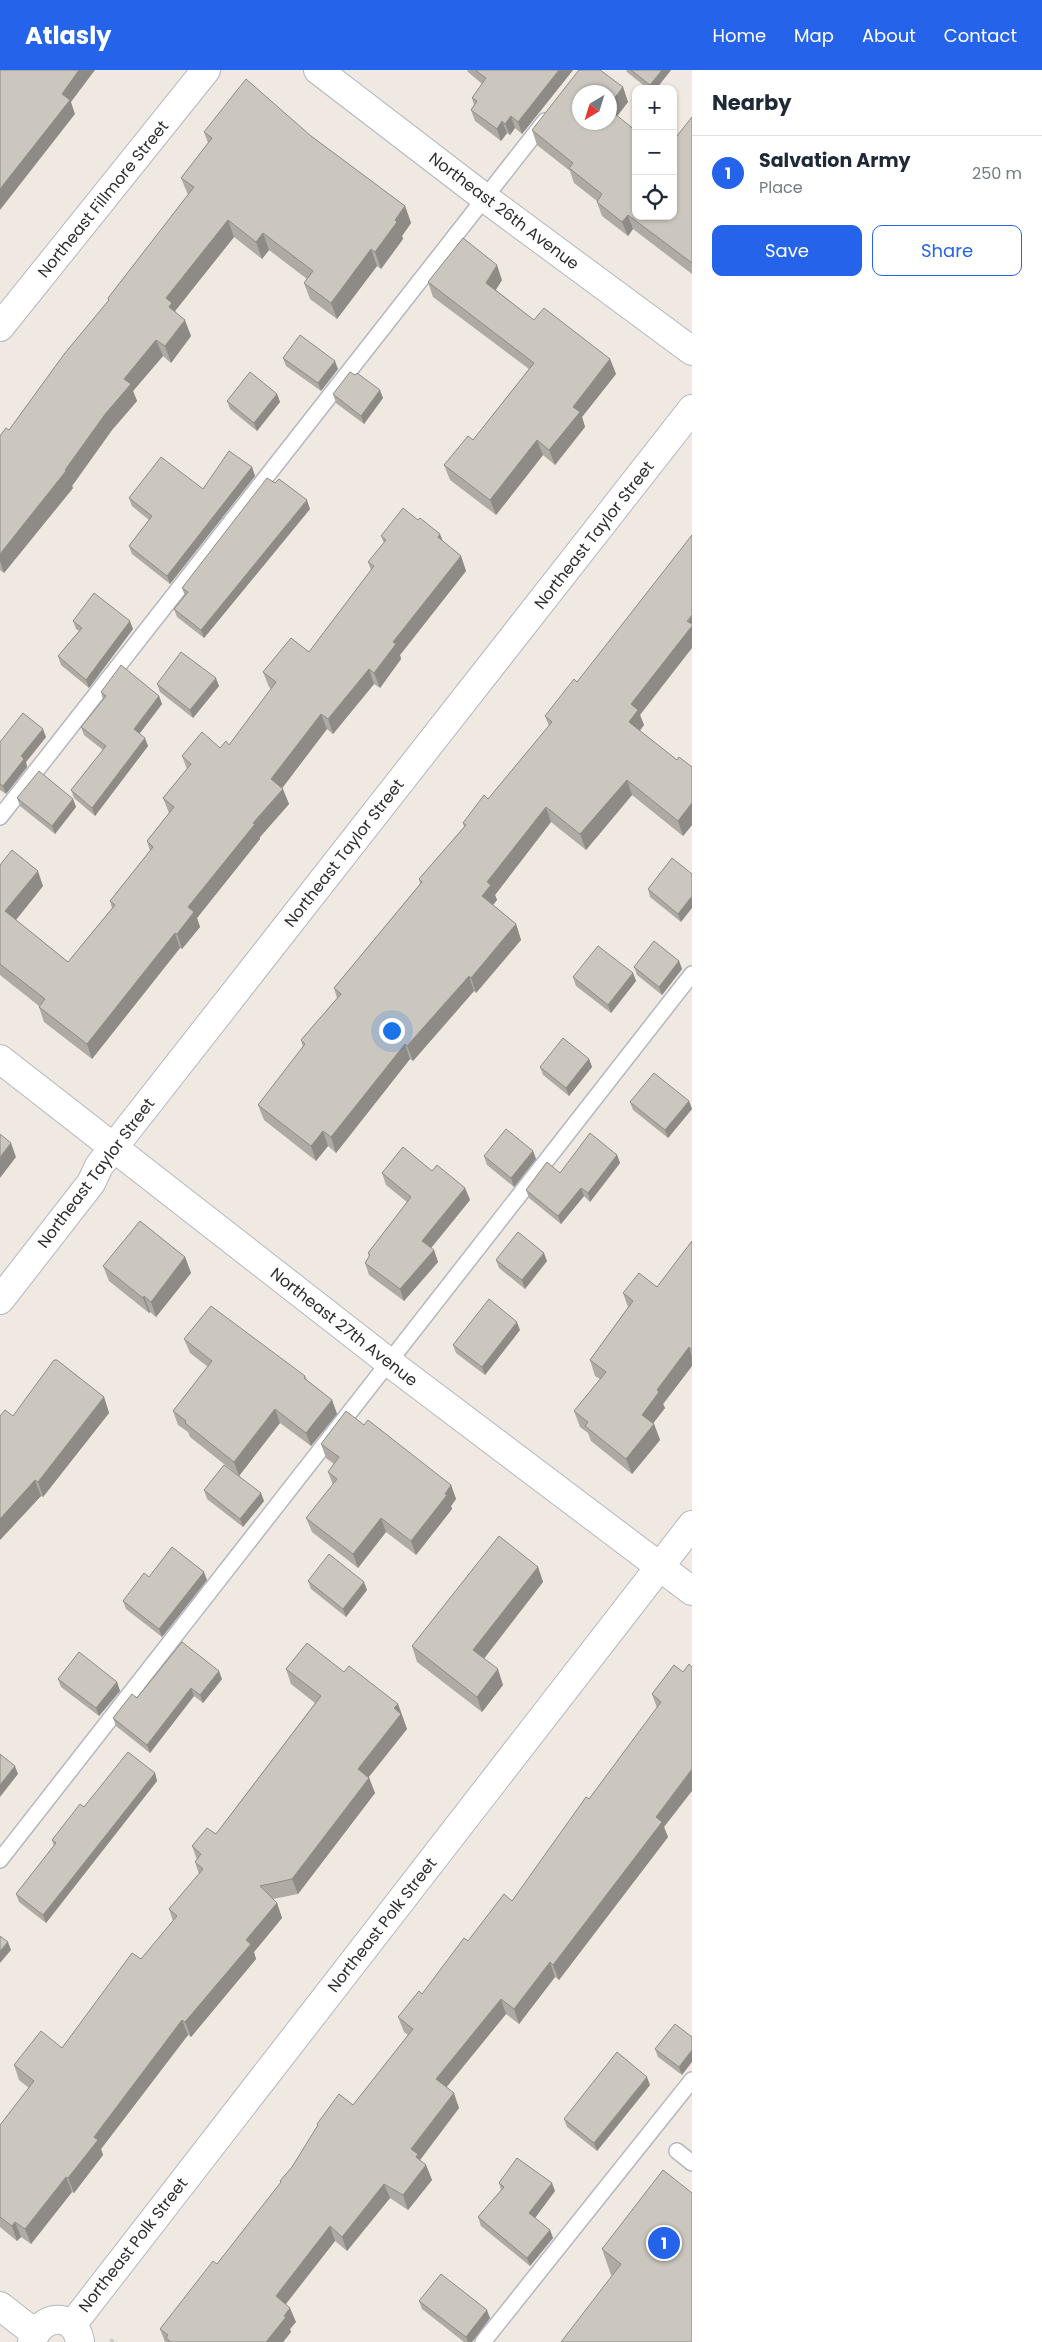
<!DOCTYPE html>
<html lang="en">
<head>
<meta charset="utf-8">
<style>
  :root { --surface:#fff; --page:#f6f6f7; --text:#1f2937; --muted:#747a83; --line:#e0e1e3; --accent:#2563eb }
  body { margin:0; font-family:Poppins,sans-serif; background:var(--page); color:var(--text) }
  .controls { position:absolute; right:15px; top:15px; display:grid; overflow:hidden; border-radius:10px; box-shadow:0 1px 4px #0004 }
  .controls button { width:45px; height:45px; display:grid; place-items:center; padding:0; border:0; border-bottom:1px solid var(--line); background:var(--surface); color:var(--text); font:25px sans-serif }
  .compass { position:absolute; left:572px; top:15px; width:45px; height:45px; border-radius:50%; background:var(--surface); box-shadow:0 1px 4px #0004; rotate:218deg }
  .you { position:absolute; left:391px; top:960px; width:18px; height:18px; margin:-12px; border:4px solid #fff; border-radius:50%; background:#1a73e8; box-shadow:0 0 0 8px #1a73e833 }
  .badge { display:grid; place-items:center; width:32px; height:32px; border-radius:50%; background:var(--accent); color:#fff; font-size:16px; font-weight:700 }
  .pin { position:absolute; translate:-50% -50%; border:2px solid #fff; box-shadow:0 1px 5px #0006 }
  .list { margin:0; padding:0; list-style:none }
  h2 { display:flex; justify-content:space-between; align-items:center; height:65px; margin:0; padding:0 20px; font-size:21px }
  h2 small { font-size:16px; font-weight:400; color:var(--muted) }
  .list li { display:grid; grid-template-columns:32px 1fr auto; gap:15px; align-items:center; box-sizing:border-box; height:75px; padding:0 20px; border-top:1px solid var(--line) }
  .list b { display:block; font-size:19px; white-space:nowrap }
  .list p { margin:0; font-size:16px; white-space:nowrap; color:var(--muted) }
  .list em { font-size:16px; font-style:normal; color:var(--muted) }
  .actions { display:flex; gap:10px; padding:15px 20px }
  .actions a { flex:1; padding:11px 0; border:1px solid var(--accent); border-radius:10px; text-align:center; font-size:18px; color:var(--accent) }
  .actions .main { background:var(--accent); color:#fff }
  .icon { flex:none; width:28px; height:28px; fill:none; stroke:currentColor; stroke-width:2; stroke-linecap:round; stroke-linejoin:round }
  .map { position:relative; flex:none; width:692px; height:2272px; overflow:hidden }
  header { display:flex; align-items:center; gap:30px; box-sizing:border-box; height:70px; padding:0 25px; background:var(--accent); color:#fff }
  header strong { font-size:24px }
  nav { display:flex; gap:28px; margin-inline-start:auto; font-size:18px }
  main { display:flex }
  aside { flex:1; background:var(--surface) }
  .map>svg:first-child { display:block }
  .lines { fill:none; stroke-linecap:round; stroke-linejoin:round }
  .lane-casing { stroke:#b4b7c1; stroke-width:18 }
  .street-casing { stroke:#b4b7c1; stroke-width:30 }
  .path { stroke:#c9c9c9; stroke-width:3; stroke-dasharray:4 2.5; stroke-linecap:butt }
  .lane { stroke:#fff; stroke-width:15 }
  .street { stroke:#fff; stroke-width:28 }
  .wall { fill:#afaba4 }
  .shaded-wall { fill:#8e8b86 }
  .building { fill:#cbc7bf; stroke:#8e8b86 }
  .labels { text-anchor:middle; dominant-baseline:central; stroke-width:4; stroke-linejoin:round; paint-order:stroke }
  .street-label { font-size:16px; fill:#2e2e2e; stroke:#fff }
</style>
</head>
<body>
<header>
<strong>Atlasly</strong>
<nav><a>Home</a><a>Map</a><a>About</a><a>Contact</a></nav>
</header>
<main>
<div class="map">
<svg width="692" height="2272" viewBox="0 0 692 2272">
  <rect width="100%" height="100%" fill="#efe9e1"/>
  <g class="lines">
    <defs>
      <path id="lane" d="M 0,747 L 545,51
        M 0,1790 L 692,904
        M 677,2081 L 692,2093
        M 483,2272 L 692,2010"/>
      <path id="street" d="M 318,0 L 485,128 L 692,281
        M 0,257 L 206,0
        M 0,989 L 390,1293 L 692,1521
        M 0,1230 L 91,1113 L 99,1096 L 692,339
        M 0,2236 L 27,2257 L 37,2259
        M 72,2255 L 692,1455
        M 32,2272 C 40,2244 74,2241 80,2271"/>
    </defs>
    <!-- lane casing -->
    <use href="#lane" class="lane-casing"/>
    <!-- street casing -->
    <use href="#street" class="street-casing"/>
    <!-- path -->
    <path class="path" d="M 110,2270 L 117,2272"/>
    <!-- lane -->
    <use href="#lane" class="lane"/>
    <!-- street -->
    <use href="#street" class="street"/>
  </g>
  <!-- wall -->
  <path class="wall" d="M 467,0 L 573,0 L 522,64 L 515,58 L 510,65 L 507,63 L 501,71 L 475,51 L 471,40 L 474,35 L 472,28 L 482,14 L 468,2 Z
    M 626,0 L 671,0 L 656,19 L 648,19 L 627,2 Z
    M 623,17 L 628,32 L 617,46 L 636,146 L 692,47 L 692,204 L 633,159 L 628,166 L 602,146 L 597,132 L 597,131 L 574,113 L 570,101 L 537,75 L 532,60 Z
    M 204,62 L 311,66 L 405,136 L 411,153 L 402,166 L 403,169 L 381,199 L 377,196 L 337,249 L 310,229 L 304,213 L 307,209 L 269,180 L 262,189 L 234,167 L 175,241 L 191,266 L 171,293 L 163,286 L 133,321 L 137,331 L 112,360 L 72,416 L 73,418 L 4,503 L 0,500 L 0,366 L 9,360 L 108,231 L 108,228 L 188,125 L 181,108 L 208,73 Z
    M 502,210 L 496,220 L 534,250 L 610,289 L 616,304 L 582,347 L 585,357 L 555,395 L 543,385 L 496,445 L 450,410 L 444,395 L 473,370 L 529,299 L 433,227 L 428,212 Z
    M 283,288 L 338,299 L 321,321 L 286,296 Z
    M 355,305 L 383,328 L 364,354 L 336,333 L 333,324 Z
    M 277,324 L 280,332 L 257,361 L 230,339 L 227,331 Z
    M 252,397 L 255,406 L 170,514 L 132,484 L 129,476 L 149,450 L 132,436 L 129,428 L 203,419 Z
    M 275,413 L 310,439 L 204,568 L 177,547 L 174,539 L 185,526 L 182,518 Z
    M 381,466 L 443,471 L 461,486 L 466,501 L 400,585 L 401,589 L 380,618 L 374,614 L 333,664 L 327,659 L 282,718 L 289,734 L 260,767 L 260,769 L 197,848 L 200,857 L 182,879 L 180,878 L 92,989 L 44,952 L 39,937 L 39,936 L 0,905 L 0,795 L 43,816 L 16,850 L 68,892 L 112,838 L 110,831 L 150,781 L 147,771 L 169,743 L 163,728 L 187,699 L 182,686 L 220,678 L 229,675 L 271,619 L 269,617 L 263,602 L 309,582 L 371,500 L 368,492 L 384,473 Z
    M 73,551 L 133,559 L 89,618 L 61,595 L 58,586 L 79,561 L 76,559 Z
    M 577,612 L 640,645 L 644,655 L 640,661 L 677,690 L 692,697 L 692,755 L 683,766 L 632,725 L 586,780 L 551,752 L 495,825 L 497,830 L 493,835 L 516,854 L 521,870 L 476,923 L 474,921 L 413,991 L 410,989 L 336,1083 L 328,1076 L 316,1091 L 264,1050 L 258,1035 L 303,977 L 301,970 L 337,928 L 334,918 L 420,814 L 419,809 L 464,757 L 463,753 L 488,729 L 549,656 L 545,646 Z
    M 157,614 L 219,616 L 193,648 L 160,622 Z
    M 101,622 L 159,626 L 162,634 L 139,664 L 148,676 L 95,746 L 74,728 L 71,720 L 103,680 L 84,665 L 81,657 L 103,630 Z
    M 46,667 L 26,692 L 27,697 L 6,724 L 0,720 L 0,672 Z
    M 17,728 L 73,729 L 76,737 L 55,764 L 20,736 Z
    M 672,788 L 681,852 L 650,827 L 648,819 Z
    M 679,891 L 682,899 L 662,925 L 637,905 L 634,897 Z
    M 633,903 L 636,911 L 611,943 L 576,916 L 573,907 Z
    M 589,989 L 592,997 L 569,1026 L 543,1005 L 540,997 Z
    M 689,1031 L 692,1039 L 668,1068 L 633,1040 L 630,1032 Z
    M 533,1081 L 536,1089 L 514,1117 L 487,1095 L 484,1086 Z
    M 617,1085 L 620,1093 L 590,1132 L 584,1126 L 561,1154 L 529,1128 L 526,1120 L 560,1103 Z
    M 432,1101 L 465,1118 L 470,1130 L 431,1178 L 434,1180 L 438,1192 L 404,1231 L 369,1205 L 365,1193 L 369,1187 L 368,1183 L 407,1132 L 386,1115 L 382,1103 Z
    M 692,1171 L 692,1296 L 663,1334 L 665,1338 L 653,1353 L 654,1354 L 660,1370 L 632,1404 L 591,1371 L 588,1363 L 580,1357 L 574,1341 L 600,1309 L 595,1306 L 590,1290 L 628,1237 L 623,1223 L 657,1217 Z
    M 185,1187 L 191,1203 L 156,1247 L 150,1242 L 149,1243 L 109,1211 L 103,1196 Z
    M 496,1190 L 547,1191 L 525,1219 L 499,1198 Z
    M 520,1260 L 485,1305 L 456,1283 L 453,1275 Z
    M 184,1269 L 305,1306 L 307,1310 L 332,1330 L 337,1344 L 311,1376 L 280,1353 L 239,1406 L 190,1367 L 188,1362 L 178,1355 L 173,1341 L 208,1297 L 190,1283 Z
    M 104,1327 L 109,1343 L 43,1427 L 41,1426 L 0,1470 L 0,1346 L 13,1346 Z
    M 364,1355 L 451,1415 L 456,1429 L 451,1436 L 452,1439 L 416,1485 L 386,1462 L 358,1498 L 312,1462 L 306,1448 L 333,1415 L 328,1402 L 334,1394 L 326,1388 L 321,1374 Z
    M 204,1420 L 264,1431 L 243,1457 L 207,1429 Z
    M 538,1497 L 543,1512 L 484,1589 L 503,1615 L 482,1642 L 417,1592 L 412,1576 Z
    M 149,1507 L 207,1510 L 162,1567 L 126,1539 L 123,1531 Z
    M 308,1511 L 367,1520 L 346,1547 L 311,1519 Z
    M 674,1595 L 664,1757 L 668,1767 L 559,1910 L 555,1907 L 519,1954 L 506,1944 L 446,2017 L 459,2038 L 420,2090 L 426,2095 L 432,2110 L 408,2140 L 390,2128 L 347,2181 L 335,2171 L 286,2234 L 296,2252 L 290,2259 L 291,2262 L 283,2272 L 165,2272 L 160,2259 L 217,2194 L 281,2113 L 280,2111 L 292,2097 L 318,2056 L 317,2054 L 353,2035 L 408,1965 L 404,1962 L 398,1947 L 422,1924 L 468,1871 L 512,1831 L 589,1729 L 657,1638 L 652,1624 Z
    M 286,1599 L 344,1602 L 398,1634 L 407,1659 L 369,1707 L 375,1723 L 298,1824 L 273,1829 L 277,1833 L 282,1848 L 254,1882 L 256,1889 L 191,1967 L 188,1965 L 101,2079 L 103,2085 L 74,2123 L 72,2122 L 31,2174 L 21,2167 L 17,2171 L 0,2157 L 0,2055 L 29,2018 L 19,2010 L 14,1995 L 62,1978 L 141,1889 L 173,1851 L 169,1839 L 199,1804 L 195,1792 L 197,1790 L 192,1776 L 216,1764 L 315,1633 L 291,1614 Z
    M 58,1609 L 117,1612 L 120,1621 L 99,1646 L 61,1617 Z
    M 222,1609 L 203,1633 L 194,1626 L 150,1683 L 116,1656 L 113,1648 L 137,1628 Z
    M 155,1703 L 157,1711 L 46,1853 L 19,1832 L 16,1824 L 54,1776 L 52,1770 L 84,1737 Z
    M 675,1954 L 682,2005 L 658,1987 L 655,1979 Z
    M 650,2015 L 597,2081 L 567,2057 L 564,2049 Z
    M 499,2113 L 555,2121 L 535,2148 L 550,2160 L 553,2168 L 530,2196 L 481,2156 L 478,2147 L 501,2120 Z
    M 692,2123 L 612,2206 L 611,2205 L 602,2179 Z
    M 419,2231 L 490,2248 L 472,2272 L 464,2272 L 422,2239 Z"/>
  <!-- shaded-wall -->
  <path class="shaded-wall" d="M 79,0 L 95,0 L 71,32 L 75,44 L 0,140 L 0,119 L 65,19 Z
    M 559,0 L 573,0 L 522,64 L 518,52 Z
    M 662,0 L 671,0 L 656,19 L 652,19 L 650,15 Z
    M 623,17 L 628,32 L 612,53 L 610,46 L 610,34 Z
    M 511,46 L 515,58 L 510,65 L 505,54 Z
    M 502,51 L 507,63 L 501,71 L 497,59 Z
    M 405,136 L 411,153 L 402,166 L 403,169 L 381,199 L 375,182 L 395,150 Z
    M 628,145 L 633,159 L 628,166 L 622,152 Z
    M 228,150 L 234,167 L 175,241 L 179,250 L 175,254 L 166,228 Z
    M 263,163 L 269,180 L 262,189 L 256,172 Z
    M 371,179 L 377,196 L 337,249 L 331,233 Z
    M 497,195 L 502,210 L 491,227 L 486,213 Z
    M 185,250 L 191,266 L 171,293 L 165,276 Z
    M 156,270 L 163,286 L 133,321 L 137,331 L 112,360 L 72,416 L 73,418 L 4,503 L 0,491 L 0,484 L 65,400 L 124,309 Z
    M 610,289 L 616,304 L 582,347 L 585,357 L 555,395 L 549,380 L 573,337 Z
    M 335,291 L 338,299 L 321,321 L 318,313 Z
    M 380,320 L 383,328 L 364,354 L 361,346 Z
    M 277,324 L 280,332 L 257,361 L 254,353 Z
    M 537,370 L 543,385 L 496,445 L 490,430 Z
    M 252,397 L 255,406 L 170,514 L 167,506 Z
    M 307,430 L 310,439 L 204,568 L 201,560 Z
    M 440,464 L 446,479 L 438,467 Z
    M 461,486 L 466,501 L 400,585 L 401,589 L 380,618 L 374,603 L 393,572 Z
    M 692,545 L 692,578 L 640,645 L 644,655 L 634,667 L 629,652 L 631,634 Z
    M 130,551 L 133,559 L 89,618 L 86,610 Z
    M 369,599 L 374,614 L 333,664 L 328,649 Z
    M 216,608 L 219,616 L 193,648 L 190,640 Z
    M 159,626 L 162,634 L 137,667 L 134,659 Z
    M 321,644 L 327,659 L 277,725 L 271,709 Z
    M 43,659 L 46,667 L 26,692 L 27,697 L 6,724 L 3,716 L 21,686 Z
    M 145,668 L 148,676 L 95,746 L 92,738 Z
    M 627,710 L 632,725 L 586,780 L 580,764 Z
    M 283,719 L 289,734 L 260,767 L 260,769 L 197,848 L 200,857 L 182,879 L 177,864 L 188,837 L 253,753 Z
    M 73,729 L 76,737 L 55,764 L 52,756 Z
    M 692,733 L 692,755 L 683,766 L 678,751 Z
    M 546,737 L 551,752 L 495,825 L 497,830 L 488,841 L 482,826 L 487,812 Z
    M 38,801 L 43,816 L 11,856 L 5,841 Z
    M 692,826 L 692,838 L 681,852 L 678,844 Z
    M 516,854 L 521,870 L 476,923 L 471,908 Z
    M 175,863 L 180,878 L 92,989 L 87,974 Z
    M 679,891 L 682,899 L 662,925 L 659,917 Z
    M 633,903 L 636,911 L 611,943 L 608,935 Z
    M 469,906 L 474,921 L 413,991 L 407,976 Z
    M 405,974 L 410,989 L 336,1083 L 331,1067 Z
    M 589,989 L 592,997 L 569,1026 L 566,1018 Z
    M 689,1031 L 692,1039 L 668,1068 L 665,1060 Z
    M 323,1061 L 328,1076 L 316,1091 L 311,1076 Z
    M 11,1073 L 16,1087 L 0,1108 L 0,1087 Z
    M 533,1081 L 536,1089 L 514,1117 L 511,1108 Z
    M 617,1085 L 620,1093 L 590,1132 L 588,1123 Z
    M 465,1118 L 470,1130 L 427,1183 L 422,1171 Z
    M 581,1118 L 584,1126 L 561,1154 L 558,1146 Z
    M 434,1180 L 438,1192 L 404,1231 L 400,1219 Z
    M 544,1183 L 547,1191 L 525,1219 L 522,1210 Z
    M 185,1187 L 191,1203 L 156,1247 L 151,1232 Z
    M 144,1226 L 150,1242 L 149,1243 L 143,1228 Z
    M 517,1252 L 520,1260 L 485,1305 L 482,1297 Z
    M 689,1277 L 692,1286 L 692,1296 L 663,1334 L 665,1338 L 648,1360 L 642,1345 L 657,1320 Z
    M 104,1327 L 109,1343 L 43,1427 L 38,1412 Z
    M 332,1330 L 337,1344 L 311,1376 L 306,1363 Z
    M 275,1339 L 280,1353 L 239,1406 L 234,1392 Z
    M 654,1354 L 660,1370 L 632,1404 L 626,1389 Z
    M 35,1410 L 41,1426 L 0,1470 L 0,1449 Z
    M 451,1415 L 456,1429 L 451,1436 L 452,1439 L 416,1485 L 411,1471 Z
    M 261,1423 L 264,1431 L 243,1457 L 240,1449 Z
    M 381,1448 L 386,1462 L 358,1498 L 353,1484 Z
    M 538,1497 L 543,1512 L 478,1596 L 473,1580 Z
    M 204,1502 L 207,1510 L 162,1567 L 159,1559 Z
    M 364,1512 L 367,1520 L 346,1547 L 343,1539 Z
    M 498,1599 L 503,1615 L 482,1642 L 477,1627 Z
    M 219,1601 L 222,1609 L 203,1633 L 200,1625 Z
    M 117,1612 L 120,1621 L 99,1646 L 96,1638 Z
    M 191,1618 L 194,1626 L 150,1683 L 147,1675 Z
    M 398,1634 L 407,1659 L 363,1714 L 358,1699 L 394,1638 Z
    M 15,1696 L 18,1704 L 0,1727 L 0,1715 Z
    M 692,1699 L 692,1721 L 664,1757 L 668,1767 L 559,1910 L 553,1895 L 656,1747 Z
    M 155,1703 L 157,1711 L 46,1853 L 43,1845 Z
    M 369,1708 L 375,1723 L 298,1824 L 292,1809 Z
    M 277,1833 L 282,1848 L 254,1882 L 256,1889 L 191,1967 L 185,1952 L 246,1870 Z
    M 8,1872 L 11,1880 L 0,1893 L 0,1881 Z
    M 550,1892 L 555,1907 L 519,1954 L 514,1939 Z
    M 501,1929 L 506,1944 L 441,2024 L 436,2009 Z
    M 182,1950 L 188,1965 L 101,2079 L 103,2085 L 74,2123 L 68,2108 L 94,2067 Z
    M 692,1980 L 692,1992 L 682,2005 L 679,1997 Z
    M 647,2007 L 650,2015 L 597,2081 L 594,2073 Z
    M 454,2023 L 459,2038 L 420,2090 L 423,2099 L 411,2079 Z
    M 426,2095 L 432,2110 L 408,2140 L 403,2125 Z
    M 66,2107 L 72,2122 L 31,2174 L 25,2159 Z
    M 552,2113 L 555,2121 L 532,2152 L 529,2143 Z
    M 384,2114 L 390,2128 L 347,2181 L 342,2167 Z
    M 15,2152 L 21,2167 L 17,2171 L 12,2156 Z
    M 330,2156 L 335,2171 L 281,2240 L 276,2226 Z
    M 550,2160 L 553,2168 L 530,2196 L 527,2188 Z
    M 290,2238 L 296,2252 L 290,2259 L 291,2262 L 283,2272 L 266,2272 Z
    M 487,2240 L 490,2248 L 472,2272 L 468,2272 L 466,2267 Z"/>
  <!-- building -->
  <path class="building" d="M 0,0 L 79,0 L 62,24 L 70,30 L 0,119 Z
    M 475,0 L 559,0 L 518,52 L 511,46 L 505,54 L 502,51 L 497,59 L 471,40 L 477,31 L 472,28 L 486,8 Z
    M 579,0 L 600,0 L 623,17 L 610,34 L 610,22 L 580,22 L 580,52 L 610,52 L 610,40 L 636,61 L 636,146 L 673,146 L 673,71 L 692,47 L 692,193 L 628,145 L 622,152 L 597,132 L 602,124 L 569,98 L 573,93 L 532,60 Z
    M 631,0 L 662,0 L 650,15 Z
    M 246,9 L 311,66 L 405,136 L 395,150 L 397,152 L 375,182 L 371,179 L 331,233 L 304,213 L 313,201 L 263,163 L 256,172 L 228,150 L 166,228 L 172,233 L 169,237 L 185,250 L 165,276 L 156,270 L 124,309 L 131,314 L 106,343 L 65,400 L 66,401 L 0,484 L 0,366 L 6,358 L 9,360 L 65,283 L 109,230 L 108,228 L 194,117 L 181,108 L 212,68 L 204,62 Z
    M 463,168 L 497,195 L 486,213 L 534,250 L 544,238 L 610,289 L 573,337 L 580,342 L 549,380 L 537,370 L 490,430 L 444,395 L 468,366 L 473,370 L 534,293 L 428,212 Z
    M 300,265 L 335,291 L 318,313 L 283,288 Z
    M 250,302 L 277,324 L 254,353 L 227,331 Z
    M 350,302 L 355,305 L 357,303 L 380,320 L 361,346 L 333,324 Z
    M 229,381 L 252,397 L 167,506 L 129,476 L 152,446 L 129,428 L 161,387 L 203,419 Z
    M 267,408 L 275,413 L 279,409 L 307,430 L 201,560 L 174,539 L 188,522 L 182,518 Z
    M 403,438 L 418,450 L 420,448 L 440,464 L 438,467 L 461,486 L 393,572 L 396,574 L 374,603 L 369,599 L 328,649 L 321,644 L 271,709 L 283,719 L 253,753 L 255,754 L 188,837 L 194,842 L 177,864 L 175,863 L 87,974 L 39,937 L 45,929 L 0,894 L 0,795 L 12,780 L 38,801 L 5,841 L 68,892 L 115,835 L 110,831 L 153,777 L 147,771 L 174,737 L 163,728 L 191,694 L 182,686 L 202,662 L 220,678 L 226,671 L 229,675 L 276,612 L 263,602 L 291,568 L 309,582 L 374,496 L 368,492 L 386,470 L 381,466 Z
    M 692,465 L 692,539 L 691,540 L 692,540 L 692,545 L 687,551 L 692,554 L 692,556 L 631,634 L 638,640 L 629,652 L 677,690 L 679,687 L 692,697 L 692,733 L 678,751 L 627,710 L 580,764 L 546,737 L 487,812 L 491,815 L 482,826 L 516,854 L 471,908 L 469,906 L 407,976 L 405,974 L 331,1067 L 323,1061 L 311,1076 L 258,1035 L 305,974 L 301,970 L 341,924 L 334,918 L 422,812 L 419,809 L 466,755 L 463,753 L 484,725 L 488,729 L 552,652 L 545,646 L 574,609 L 577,612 L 606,575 Z
    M 94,523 L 130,551 L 86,610 L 58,586 L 82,558 L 73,551 Z
    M 181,582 L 216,608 L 190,640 L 157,614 Z
    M 121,595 L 159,626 L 134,659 L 145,668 L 92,738 L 71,720 L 106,676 L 81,657 L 106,626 L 101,622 Z
    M 23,643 L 43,659 L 21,686 L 24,689 L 3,716 L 0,714 L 0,672 Z
    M 39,701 L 73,729 L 52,756 L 17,728 Z
    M 672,788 L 692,804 L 692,826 L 678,844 L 648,819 Z
    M 654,871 L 679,891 L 659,917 L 634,897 Z
    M 598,876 L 633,903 L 608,935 L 573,907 Z
    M 563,968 L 589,989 L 566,1018 L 540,997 Z
    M 654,1003 L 689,1031 L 665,1060 L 630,1032 Z
    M 506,1059 L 533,1081 L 511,1108 L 484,1086 Z
    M 590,1063 L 617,1085 L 588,1123 L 581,1118 L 558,1146 L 526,1120 L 547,1092 L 560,1103 Z
    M 0,1064 L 11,1073 L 0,1087 Z
    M 403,1077 L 432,1101 L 437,1095 L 465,1118 L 422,1171 L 434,1180 L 400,1219 L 365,1193 L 370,1185 L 368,1183 L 411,1127 L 382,1103 Z
    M 140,1151 L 185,1187 L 151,1232 L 144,1226 L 143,1228 L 103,1196 Z
    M 518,1162 L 544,1183 L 522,1210 L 496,1190 Z
    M 692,1171 L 692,1280 L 689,1277 L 657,1320 L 659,1322 L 642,1345 L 654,1354 L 626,1389 L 585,1356 L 588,1352 L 574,1341 L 606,1302 L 590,1290 L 633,1231 L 623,1223 L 639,1203 L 657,1217 Z
    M 489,1229 L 517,1252 L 482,1297 L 453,1275 Z
    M 211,1236 L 305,1306 L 304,1308 L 332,1330 L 306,1363 L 275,1339 L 234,1392 L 185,1353 L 186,1351 L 173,1341 L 212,1291 L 184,1269 Z
    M 54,1290 L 57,1290 L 104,1327 L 38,1412 L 35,1410 L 0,1449 L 0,1346 L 5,1340 L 13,1346 Z
    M 346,1341 L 364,1355 L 368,1350 L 451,1415 L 445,1424 L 447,1425 L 411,1471 L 381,1448 L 353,1484 L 306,1448 L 337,1409 L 328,1402 L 339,1387 L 321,1374 Z
    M 224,1395 L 261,1423 L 240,1449 L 204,1420 Z
    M 499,1466 L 538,1497 L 473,1580 L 498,1599 L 477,1627 L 412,1576 Z
    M 172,1477 L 204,1502 L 159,1559 L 123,1531 L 144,1503 L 149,1507 Z
    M 329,1484 L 364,1512 L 343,1539 L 308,1511 Z
    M 182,1572 L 219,1601 L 200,1625 L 191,1618 L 147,1675 L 113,1648 L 132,1624 L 137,1628 Z
    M 307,1573 L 344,1602 L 349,1596 L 398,1634 L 394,1638 L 401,1644 L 358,1699 L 369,1708 L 292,1809 L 260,1816 L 277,1833 L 246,1870 L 251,1874 L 185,1952 L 182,1950 L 94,2067 L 98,2070 L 68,2108 L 66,2107 L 25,2159 L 15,2152 L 12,2156 L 0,2147 L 0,2055 L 34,2011 L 14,1995 L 41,1961 L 62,1978 L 132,1883 L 141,1889 L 177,1846 L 169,1839 L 203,1799 L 195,1792 L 201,1784 L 192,1776 L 207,1758 L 216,1764 L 321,1626 L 286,1599 Z
    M 79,1582 L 117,1612 L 96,1638 L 58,1609 Z
    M 689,1594 L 692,1597 L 692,1699 L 656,1747 L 662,1752 L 553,1895 L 550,1892 L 514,1939 L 501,1929 L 436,2009 L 454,2023 L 411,2079 L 418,2084 L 416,2087 L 426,2095 L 403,2125 L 384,2114 L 342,2167 L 330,2156 L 276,2226 L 290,2238 L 284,2246 L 286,2247 L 266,2272 L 171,2272 L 166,2268 L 168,2265 L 160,2259 L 213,2191 L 217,2194 L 281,2112 L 280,2111 L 292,2097 L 318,2055 L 317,2054 L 339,2024 L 353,2035 L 413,1959 L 398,1947 L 419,1921 L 422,1924 L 464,1868 L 468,1871 L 504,1824 L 512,1831 L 586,1727 L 589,1729 L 661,1632 L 652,1624 L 674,1595 L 683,1602 Z
    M 128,1682 L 155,1703 L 43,1845 L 16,1824 L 56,1773 L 52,1770 L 80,1734 L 84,1737 Z
    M 0,1684 L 15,1696 L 0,1715 Z
    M 0,1866 L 8,1872 L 0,1881 Z
    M 675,1954 L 692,1967 L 692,1980 L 679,1997 L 655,1979 Z
    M 617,1982 L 647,2007 L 594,2073 L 564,2049 Z
    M 517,2088 L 552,2113 L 529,2143 L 550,2160 L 527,2188 L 478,2147 L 504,2117 L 499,2113 Z
    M 663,2100 L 692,2123 L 692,2272 L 561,2272 L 621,2194 L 602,2179 Z
    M 441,2204 L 487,2240 L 466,2267 L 419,2231 Z"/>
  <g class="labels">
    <!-- street labels -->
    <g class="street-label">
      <text transform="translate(103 129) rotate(-51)">Northeast Fillmore Street</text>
      <text transform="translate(504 141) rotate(37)">Northeast 26th Avenue</text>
      <text transform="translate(594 465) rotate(-52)">Northeast Taylor Street</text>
      <text transform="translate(344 783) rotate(-52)">Northeast Taylor Street</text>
      <text transform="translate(96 1103) rotate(-53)">Northeast Taylor Street</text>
      <text transform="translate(344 1257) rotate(38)">Northeast 27th Avenue</text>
      <text transform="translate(382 1855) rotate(-52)">Northeast Polk Street</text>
      <text transform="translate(133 2175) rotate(-52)">Northeast Polk Street</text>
    </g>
  </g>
</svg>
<div class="controls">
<button>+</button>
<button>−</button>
<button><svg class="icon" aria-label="locate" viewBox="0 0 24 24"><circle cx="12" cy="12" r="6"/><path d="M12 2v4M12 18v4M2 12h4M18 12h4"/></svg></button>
</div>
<svg class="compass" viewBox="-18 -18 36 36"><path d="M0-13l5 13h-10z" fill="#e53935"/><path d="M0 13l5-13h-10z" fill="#747a83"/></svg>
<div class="you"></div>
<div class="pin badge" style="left:664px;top:2173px">1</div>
</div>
<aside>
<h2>Nearby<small></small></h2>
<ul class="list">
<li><span class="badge">1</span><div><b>Salvation Army</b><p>Place</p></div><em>250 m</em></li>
</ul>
<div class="actions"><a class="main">Save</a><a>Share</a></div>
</aside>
</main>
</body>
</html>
